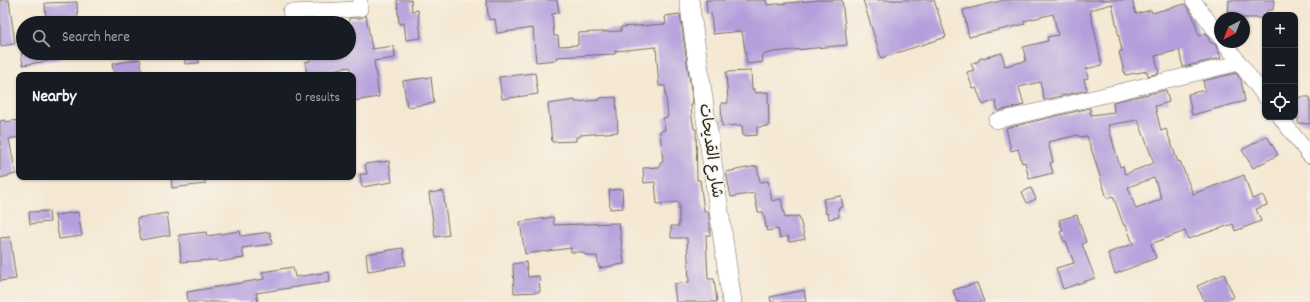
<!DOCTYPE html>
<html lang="en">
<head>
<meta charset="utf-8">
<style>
  :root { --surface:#171b24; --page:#20242c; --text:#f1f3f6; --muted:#9ea1a6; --line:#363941 }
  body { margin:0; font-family:Dekko,"Playpen Sans Arabic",sans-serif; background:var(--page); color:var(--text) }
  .controls { position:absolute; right:12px; top:12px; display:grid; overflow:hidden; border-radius:8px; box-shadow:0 1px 3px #0004 }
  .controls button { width:36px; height:36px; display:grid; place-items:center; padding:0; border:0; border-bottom:1px solid var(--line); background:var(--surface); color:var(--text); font:20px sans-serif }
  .compass { position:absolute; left:1214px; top:12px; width:36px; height:36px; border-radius:50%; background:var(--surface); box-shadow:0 1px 3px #0004; rotate:222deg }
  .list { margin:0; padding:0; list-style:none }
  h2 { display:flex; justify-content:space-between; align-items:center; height:52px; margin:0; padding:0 16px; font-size:17px }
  h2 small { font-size:13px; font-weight:400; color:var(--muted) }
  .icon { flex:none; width:22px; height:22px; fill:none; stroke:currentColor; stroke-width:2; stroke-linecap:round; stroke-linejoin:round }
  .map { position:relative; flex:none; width:1310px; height:302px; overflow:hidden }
  .search { position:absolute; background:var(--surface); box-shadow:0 1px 3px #0004; left:16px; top:16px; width:340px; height:44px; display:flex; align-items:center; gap:10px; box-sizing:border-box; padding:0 14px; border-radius:22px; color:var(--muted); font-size:15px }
  .panel { position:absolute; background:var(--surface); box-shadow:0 1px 3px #0004; left:16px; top:72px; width:340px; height:108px; border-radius:8px }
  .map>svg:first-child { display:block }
  .building { fill:#b49edc; fill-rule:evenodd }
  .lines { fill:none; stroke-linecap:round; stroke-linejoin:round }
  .minor-casing { stroke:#726d66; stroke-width:16 }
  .tertiary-casing { stroke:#726d66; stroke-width:20 }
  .minor { stroke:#fff; stroke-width:15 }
  .tertiary { stroke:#fff; stroke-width:19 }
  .labels { text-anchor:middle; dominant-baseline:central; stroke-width:3; stroke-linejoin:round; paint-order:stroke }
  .street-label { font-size:16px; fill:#2b2b2b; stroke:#f7f3e8 }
</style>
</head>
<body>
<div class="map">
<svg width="1310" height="302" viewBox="0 0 1310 302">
  <rect width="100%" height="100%" fill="#f7f3e8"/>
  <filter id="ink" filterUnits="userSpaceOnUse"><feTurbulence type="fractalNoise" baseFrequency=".025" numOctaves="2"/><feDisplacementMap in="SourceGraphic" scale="8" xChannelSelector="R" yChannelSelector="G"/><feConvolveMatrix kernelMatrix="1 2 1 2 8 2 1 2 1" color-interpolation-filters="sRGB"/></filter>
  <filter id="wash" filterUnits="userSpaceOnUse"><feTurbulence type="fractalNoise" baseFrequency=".012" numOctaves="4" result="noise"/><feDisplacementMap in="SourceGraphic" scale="16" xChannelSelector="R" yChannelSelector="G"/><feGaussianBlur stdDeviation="0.9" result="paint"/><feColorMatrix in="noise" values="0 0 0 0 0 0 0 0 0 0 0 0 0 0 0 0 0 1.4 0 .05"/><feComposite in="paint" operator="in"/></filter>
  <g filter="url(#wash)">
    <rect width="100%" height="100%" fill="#f5e8d3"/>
    <g id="blocks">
      <!-- building -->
      <path class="building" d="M 0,0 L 9,0 L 15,44 L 0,46 Z
        M 397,0 L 411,0 L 412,11 L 418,10 L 421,38 L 406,40 L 404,23 L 399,24 Z
        M 486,0 L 557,0 L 559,13 L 552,14 L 554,36 L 558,36 L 559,46 L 578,45 L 578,33 L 621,31 L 621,27 L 666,24 L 665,16 L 680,14 L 693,104 L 691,104 L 692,117 L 694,129 L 696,129 L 697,180 L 700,180 L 704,211 L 708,211 L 710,225 L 710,235 L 706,235 L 708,279 L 714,279 L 717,302 L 676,302 L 674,284 L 689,282 L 687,238 L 671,238 L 671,226 L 679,226 L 679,202 L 657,204 L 655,182 L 644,183 L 643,168 L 660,167 L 660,162 L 663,162 L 660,131 L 665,130 L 663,118 L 668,117 L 665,86 L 659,86 L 656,47 L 615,51 L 615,54 L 556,57 L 557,60 L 536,62 L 533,28 L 497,33 L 495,19 L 489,20 Z
        M 706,0 L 766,0 L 767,5 L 818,0 L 842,0 L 847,45 L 774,52 L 762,55 L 763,62 L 747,64 L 742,31 L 713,34 L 711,13 L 707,14 Z
        M 863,0 L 934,0 L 946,37 L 881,58 Z
        M 1005,0 L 1132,0 L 1136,14 L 1151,10 L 1152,13 L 1185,4 L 1193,16 L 1199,36 L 1206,33 L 1210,42 L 1216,45 L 1221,58 L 1183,67 L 1179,50 L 1155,56 L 1159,73 L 1148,76 L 1147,71 L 1125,75 L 1119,52 L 1122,51 L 1112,4 L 1090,10 L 1102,65 L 1086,69 L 1088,78 L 1084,79 L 1087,90 L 1044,100 L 1040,82 L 1019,87 L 1024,105 L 998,111 L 995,100 L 983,105 L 976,88 L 973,89 L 967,72 L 974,70 L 971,64 L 979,61 L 979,59 L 1002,53 L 1005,66 L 1026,61 L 1023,47 L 1048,41 L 1047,37 L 1058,35 L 1053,14 L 1024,21 L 1025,24 L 969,37 L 963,10 Z
        M 1229,0 L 1274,0 L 1273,10 L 1267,10 L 1265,18 L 1228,18 Z
        M 77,2 L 78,20 L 46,22 L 45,3 Z
        M 366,15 L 372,49 L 394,46 L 395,58 L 374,61 L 379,97 L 353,101 L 353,75 L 351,75 L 350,67 L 318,72 L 319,75 L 307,75 L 305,62 L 310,61 L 309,53 L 349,53 L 349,18 L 361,18 Z
        M 21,53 L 60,53 L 60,59 L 23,65 Z
        M 184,53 L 198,53 L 199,63 L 185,64 Z
        M 140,59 L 143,75 L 114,75 L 112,64 Z
        M 751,71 L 752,89 L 754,89 L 754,93 L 768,92 L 769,126 L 757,127 L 757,135 L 743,136 L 742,125 L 722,126 L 721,103 L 728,103 L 726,72 Z
        M 535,73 L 538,94 L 502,99 L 499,77 Z
        M 1236,73 L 1241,80 L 1245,101 L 1192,115 L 1188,94 L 1205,90 L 1203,81 Z
        M 431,77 L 434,103 L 407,107 L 403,81 Z
        M 1166,90 L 1169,102 L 1155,106 L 1161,131 L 1166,129 L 1178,162 L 1180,161 L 1193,194 L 1244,175 L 1252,199 L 1263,195 L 1267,205 L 1256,209 L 1261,221 L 1235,231 L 1233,224 L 1188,239 L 1185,231 L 1151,244 L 1156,258 L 1115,274 L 1108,253 L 1133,244 L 1126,225 L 1124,226 L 1113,196 L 1107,198 L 1087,136 L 1079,137 L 1078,135 L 1048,142 L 1053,162 L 1050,163 L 1053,173 L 1029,179 L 1025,162 L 1022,163 L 1018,149 L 1011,151 L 1006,128 L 1090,108 L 1091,115 L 1114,112 L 1113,102 ZM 1138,120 L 1154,163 L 1125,174 L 1123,166 L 1120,167 L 1108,125 ZM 1154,178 L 1162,199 L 1136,209 L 1128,187 Z
        M 616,97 L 618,132 L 580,135 L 580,137 L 576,137 L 576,141 L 552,142 L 548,104 L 575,100 L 575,102 L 600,100 L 600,98 Z
        M 1295,97 L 1310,97 L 1310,124 L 1298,123 L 1298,117 L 1295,116 Z
        M 5,120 L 5,122 L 19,120 L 19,137 L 9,139 L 16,174 L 0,178 L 0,121 Z
        M 1267,136 L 1278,155 L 1253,168 L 1242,150 Z
        M 389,161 L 392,182 L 362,187 L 360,174 L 367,174 L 365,164 Z
        M 757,166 L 760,182 L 768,181 L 772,201 L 781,199 L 785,218 L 799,216 L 805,239 L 789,242 L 788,236 L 780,238 L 778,229 L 767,231 L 763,212 L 758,212 L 754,193 L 731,197 L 726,172 Z
        M 171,177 L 205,177 L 205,184 L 172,188 Z
        M 1031,188 L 1036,199 L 1027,203 L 1022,192 Z
        M 622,189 L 623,208 L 610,209 L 609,190 Z
        M 443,191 L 449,235 L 435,237 L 429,193 Z
        M 841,196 L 843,207 L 838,208 L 839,217 L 829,219 L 828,213 L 826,214 L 823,199 Z
        M 49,211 L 50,222 L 30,224 L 29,212 Z
        M 78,212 L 82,236 L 59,239 L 55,215 Z
        M 167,213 L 170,235 L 141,240 L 137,218 Z
        M 1077,215 L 1086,242 L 1082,244 L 1095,278 L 1063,289 L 1056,268 L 1074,263 L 1066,241 L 1064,242 L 1060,232 L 1063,231 L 1059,220 Z
        M 553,217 L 554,225 L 619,223 L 624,264 L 599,268 L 597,256 L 588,256 L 581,252 L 571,252 L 571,248 L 525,254 L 520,222 Z
        M 240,231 L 241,236 L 270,232 L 272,244 L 242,248 L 244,258 L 218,262 L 217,260 L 181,262 L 179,235 L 206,232 L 207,236 Z
        M 10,237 L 16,279 L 0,281 L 0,238 Z
        M 403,248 L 406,265 L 368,271 L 366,254 Z
        M 526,262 L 528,277 L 539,276 L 540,292 L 514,293 L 513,264 Z
        M 293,267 L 295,277 L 329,272 L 330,282 L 256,293 L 258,302 L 188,302 L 187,292 L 264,279 L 262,272 Z
        M 1224,274 L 1234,297 L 1223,302 L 1205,302 L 1197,286 Z
        M 977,283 L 984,302 L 957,302 L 953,290 Z
        M 804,290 L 806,302 L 771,302 L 770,297 Z"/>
    </g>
  </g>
  <g filter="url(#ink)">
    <use href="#blocks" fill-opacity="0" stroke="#726d66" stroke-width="1"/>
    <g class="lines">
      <defs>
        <path id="minor" d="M 1193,0 L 1220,37
          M 290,12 L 360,9 L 360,0
          M 1224,42 L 1265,97
          M 1280,117 L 1310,156
          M 996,121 L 1239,63"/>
        <path id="tertiary" d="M 689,0 L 732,302"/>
      </defs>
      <!-- minor casing -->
      <use href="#minor" class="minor-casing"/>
      <!-- tertiary casing -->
      <use href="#tertiary" class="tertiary-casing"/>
      <!-- minor -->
      <use href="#minor" class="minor"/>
      <!-- tertiary -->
      <use href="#tertiary" class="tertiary"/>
    </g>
  </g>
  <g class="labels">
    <!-- street labels -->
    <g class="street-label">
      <text transform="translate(710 151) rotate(82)">شارع القديحات</text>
    </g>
  </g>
</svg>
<div class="controls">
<button>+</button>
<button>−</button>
<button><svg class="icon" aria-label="locate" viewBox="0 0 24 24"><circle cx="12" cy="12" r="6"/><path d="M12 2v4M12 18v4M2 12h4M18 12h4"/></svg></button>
</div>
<svg class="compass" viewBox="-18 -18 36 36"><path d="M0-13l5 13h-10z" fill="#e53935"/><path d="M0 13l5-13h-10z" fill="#9ea1a6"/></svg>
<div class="search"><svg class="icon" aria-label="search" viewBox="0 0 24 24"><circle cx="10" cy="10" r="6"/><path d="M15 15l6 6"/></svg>Search here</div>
<section class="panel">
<h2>Nearby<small>0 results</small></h2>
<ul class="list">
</ul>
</section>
</div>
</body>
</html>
